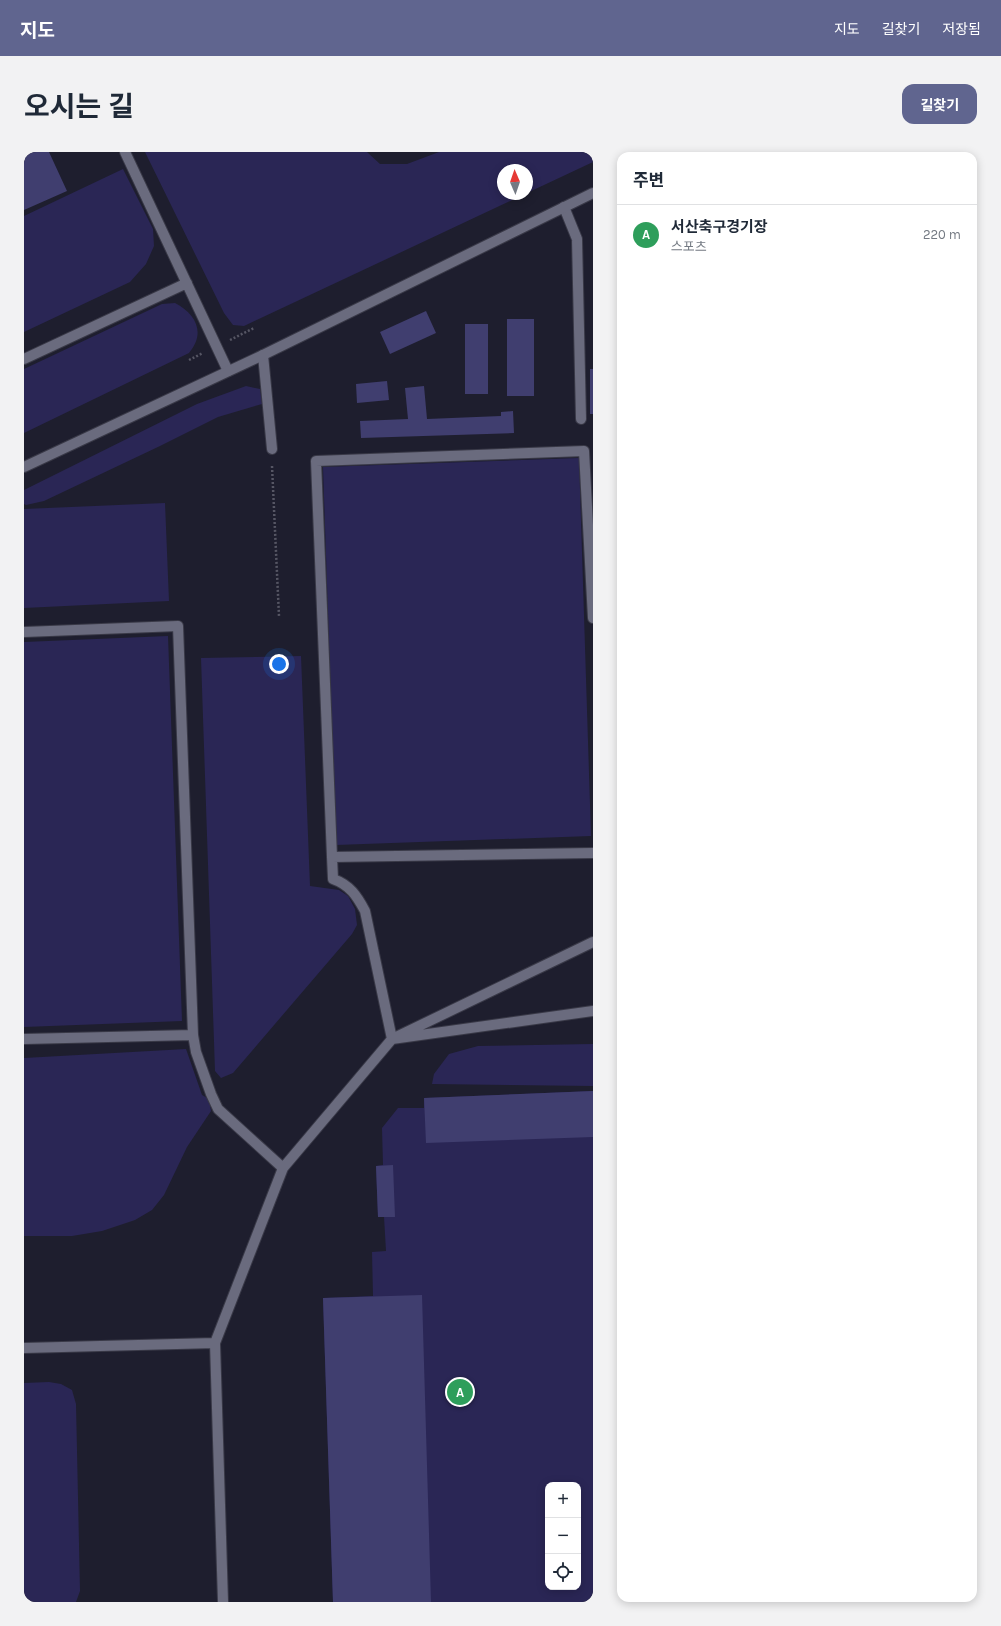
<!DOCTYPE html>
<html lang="ko">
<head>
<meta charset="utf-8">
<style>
  :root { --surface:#fff; --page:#f2f2f3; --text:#1f2937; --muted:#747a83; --line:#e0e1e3; --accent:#60658f }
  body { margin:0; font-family:Karla,"Noto Sans KR",sans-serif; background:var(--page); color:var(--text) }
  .controls { position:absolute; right:12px; bottom:12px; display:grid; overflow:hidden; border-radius:8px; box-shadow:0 2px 10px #0003 }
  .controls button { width:36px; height:36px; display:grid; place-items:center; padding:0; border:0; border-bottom:1px solid var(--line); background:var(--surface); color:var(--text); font:20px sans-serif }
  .compass { position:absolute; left:473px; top:12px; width:36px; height:36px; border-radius:50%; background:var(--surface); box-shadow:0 2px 10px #0003; rotate:358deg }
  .you { position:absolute; left:255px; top:512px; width:14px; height:14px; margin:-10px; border:3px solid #fff; border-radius:50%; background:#1a73e8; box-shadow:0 0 0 6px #1a73e833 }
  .badge { display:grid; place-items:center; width:26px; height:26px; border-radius:50%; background:var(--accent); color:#fff; font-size:13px; font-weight:700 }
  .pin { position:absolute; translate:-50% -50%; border:2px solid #fff; box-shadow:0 1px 4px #0006 }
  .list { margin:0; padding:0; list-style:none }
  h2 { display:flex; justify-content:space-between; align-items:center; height:52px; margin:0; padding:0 16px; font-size:17px }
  h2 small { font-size:13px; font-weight:400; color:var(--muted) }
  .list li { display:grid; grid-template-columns:26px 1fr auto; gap:12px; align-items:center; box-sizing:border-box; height:60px; padding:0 16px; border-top:1px solid var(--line) }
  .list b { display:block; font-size:15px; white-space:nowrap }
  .list p { margin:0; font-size:13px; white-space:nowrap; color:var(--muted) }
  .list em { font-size:13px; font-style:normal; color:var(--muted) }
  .icon { flex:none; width:22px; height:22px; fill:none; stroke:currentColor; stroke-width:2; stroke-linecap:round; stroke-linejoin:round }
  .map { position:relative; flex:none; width:569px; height:1450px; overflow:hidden; border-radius:12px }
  header { display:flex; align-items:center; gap:24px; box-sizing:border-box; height:56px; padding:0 20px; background:var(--accent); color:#fff }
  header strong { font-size:19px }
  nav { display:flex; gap:22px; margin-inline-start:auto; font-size:14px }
  .intro { display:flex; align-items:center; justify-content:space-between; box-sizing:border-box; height:96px; padding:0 24px }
  h1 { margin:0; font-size:28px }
  .button { padding:10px 18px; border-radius:12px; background:var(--accent); color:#fff; font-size:14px; font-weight:700 }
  main { display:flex; gap:24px; padding:0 24px }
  aside { flex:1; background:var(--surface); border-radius:12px; box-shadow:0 2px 10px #0003 }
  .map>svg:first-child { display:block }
  .green { fill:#2a2655; fill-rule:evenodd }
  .building { fill:#403e6f }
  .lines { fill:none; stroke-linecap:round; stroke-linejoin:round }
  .lane-casing { stroke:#393947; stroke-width:12 }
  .street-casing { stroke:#393947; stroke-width:12 }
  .path { stroke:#565664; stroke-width:2.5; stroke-dasharray:2 2; stroke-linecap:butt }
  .lane { stroke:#6a6b7e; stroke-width:10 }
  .street { stroke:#6a6b7e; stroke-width:10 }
</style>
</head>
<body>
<header>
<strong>지도</strong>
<nav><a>지도</a><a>길찾기</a><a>저장됨</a></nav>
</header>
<div class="intro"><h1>오시는 길</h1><a class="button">길찾기</a></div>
<main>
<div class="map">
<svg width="569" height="1450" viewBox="0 0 569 1450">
  <rect width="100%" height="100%" fill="#1e1e2e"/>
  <!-- green -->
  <path class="green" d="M 121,0 L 343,0 L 356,12 L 383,12 L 415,0 L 569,0 L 569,10 L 503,41 L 503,18 L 479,18 L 479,42 L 501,42 L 220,174 L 209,173 L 200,161 Z
    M 99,17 L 129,77 L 130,94 L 122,112 L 106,130 L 0,180 L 0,64 Z
    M 151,151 C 172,162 182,181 165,201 L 0,281 L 0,217 L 138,152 Z
    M 222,234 L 236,237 L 238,252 L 194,265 L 136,294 L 20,349 L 2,353 L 0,352 L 0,338 L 173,252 Z
    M 555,306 L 567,684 L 312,693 L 299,315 Z
    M 141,351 L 145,449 L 0,456 L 0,357 Z
    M 144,484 L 158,869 L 0,875 L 0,490 Z
    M 277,504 L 286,734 L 315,738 L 324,744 L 331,757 L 333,773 L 328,782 L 209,921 L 197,926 L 191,919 L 177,506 Z
    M 569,892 L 569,934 L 408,932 L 410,922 L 425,902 L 454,894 Z
    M 162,897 L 178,943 L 185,947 L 187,959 L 163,995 L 140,1043 L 128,1058 L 111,1068 L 78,1079 L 48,1084 L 0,1084 L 0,906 Z
    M 569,939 L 569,1450 L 309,1450 L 299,1146 L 349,1144 L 348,1100 L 362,1099 L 360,1065 L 354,1065 L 352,1014 L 359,1013 L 358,976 L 374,956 L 400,956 L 400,946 ZM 524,1333 L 554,1333 L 554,1435 L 524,1435 Z
    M 25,1230 L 37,1232 L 48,1238 L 52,1252 L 56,1439 L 52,1450 L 0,1450 L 0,1231 Z"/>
  <!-- building -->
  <path class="building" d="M 0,0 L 25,0 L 43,39 L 0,58 Z
    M 402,159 L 412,181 L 366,202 L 356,180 Z
    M 483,167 L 510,167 L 510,244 L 483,244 Z
    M 441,172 L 464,172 L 464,242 L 441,242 Z
    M 566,217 L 569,217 L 569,262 L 566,262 Z
    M 363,229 L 365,248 L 333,251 L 332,232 Z
    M 400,234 L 403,267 L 477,264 L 477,260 L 489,259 L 490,281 L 337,286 L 336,269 L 384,267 L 381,236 Z
    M 569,939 L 569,985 L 402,991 L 400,946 Z
    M 369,1013 L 371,1065 L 354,1065 L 352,1014 Z
    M 398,1143 L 407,1450 L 309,1450 L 299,1146 Z"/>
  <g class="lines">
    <defs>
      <path id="lane" d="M 101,0 L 204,219
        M 540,55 L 553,87 L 557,267
        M 239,203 L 248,297
        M 0,207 L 163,131
        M 569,466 L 560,299 L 292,309 L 308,705 L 569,701
        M 0,480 L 154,474 L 169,883 L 172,900 L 187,942 L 194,957 L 259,1016
        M 308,705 L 309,727 C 326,733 333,744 341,759 L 368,887 L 569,790
        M 0,887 L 169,883
        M 191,1191 L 199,1450
        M 0,1196 L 191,1191 L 259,1016 L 368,887 L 569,859"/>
      <path id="street" d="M 0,315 L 239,203 L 569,41"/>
    </defs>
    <!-- lane casing -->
    <use href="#lane" class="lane-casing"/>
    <!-- street casing -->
    <use href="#street" class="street-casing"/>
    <!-- path -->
    <path class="path" d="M 206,188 L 230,176
      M 165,208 L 179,201
      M 248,314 L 255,464"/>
    <!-- lane -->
    <use href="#lane" class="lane"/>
    <!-- street -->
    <use href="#street" class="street"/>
  </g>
</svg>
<div class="controls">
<button>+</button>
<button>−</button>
<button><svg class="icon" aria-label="locate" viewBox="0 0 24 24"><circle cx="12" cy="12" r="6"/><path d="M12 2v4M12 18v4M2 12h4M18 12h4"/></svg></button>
</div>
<svg class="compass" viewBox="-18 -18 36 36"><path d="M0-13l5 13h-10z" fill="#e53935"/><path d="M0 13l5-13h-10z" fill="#747a83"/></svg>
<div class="you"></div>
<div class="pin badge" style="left:436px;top:1240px;background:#2e9e5b">A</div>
</div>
<aside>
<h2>주변<small></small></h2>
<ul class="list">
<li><span class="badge" style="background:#2e9e5b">A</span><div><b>서산축구경기장</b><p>스포츠</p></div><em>220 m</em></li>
</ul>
</aside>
</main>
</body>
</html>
